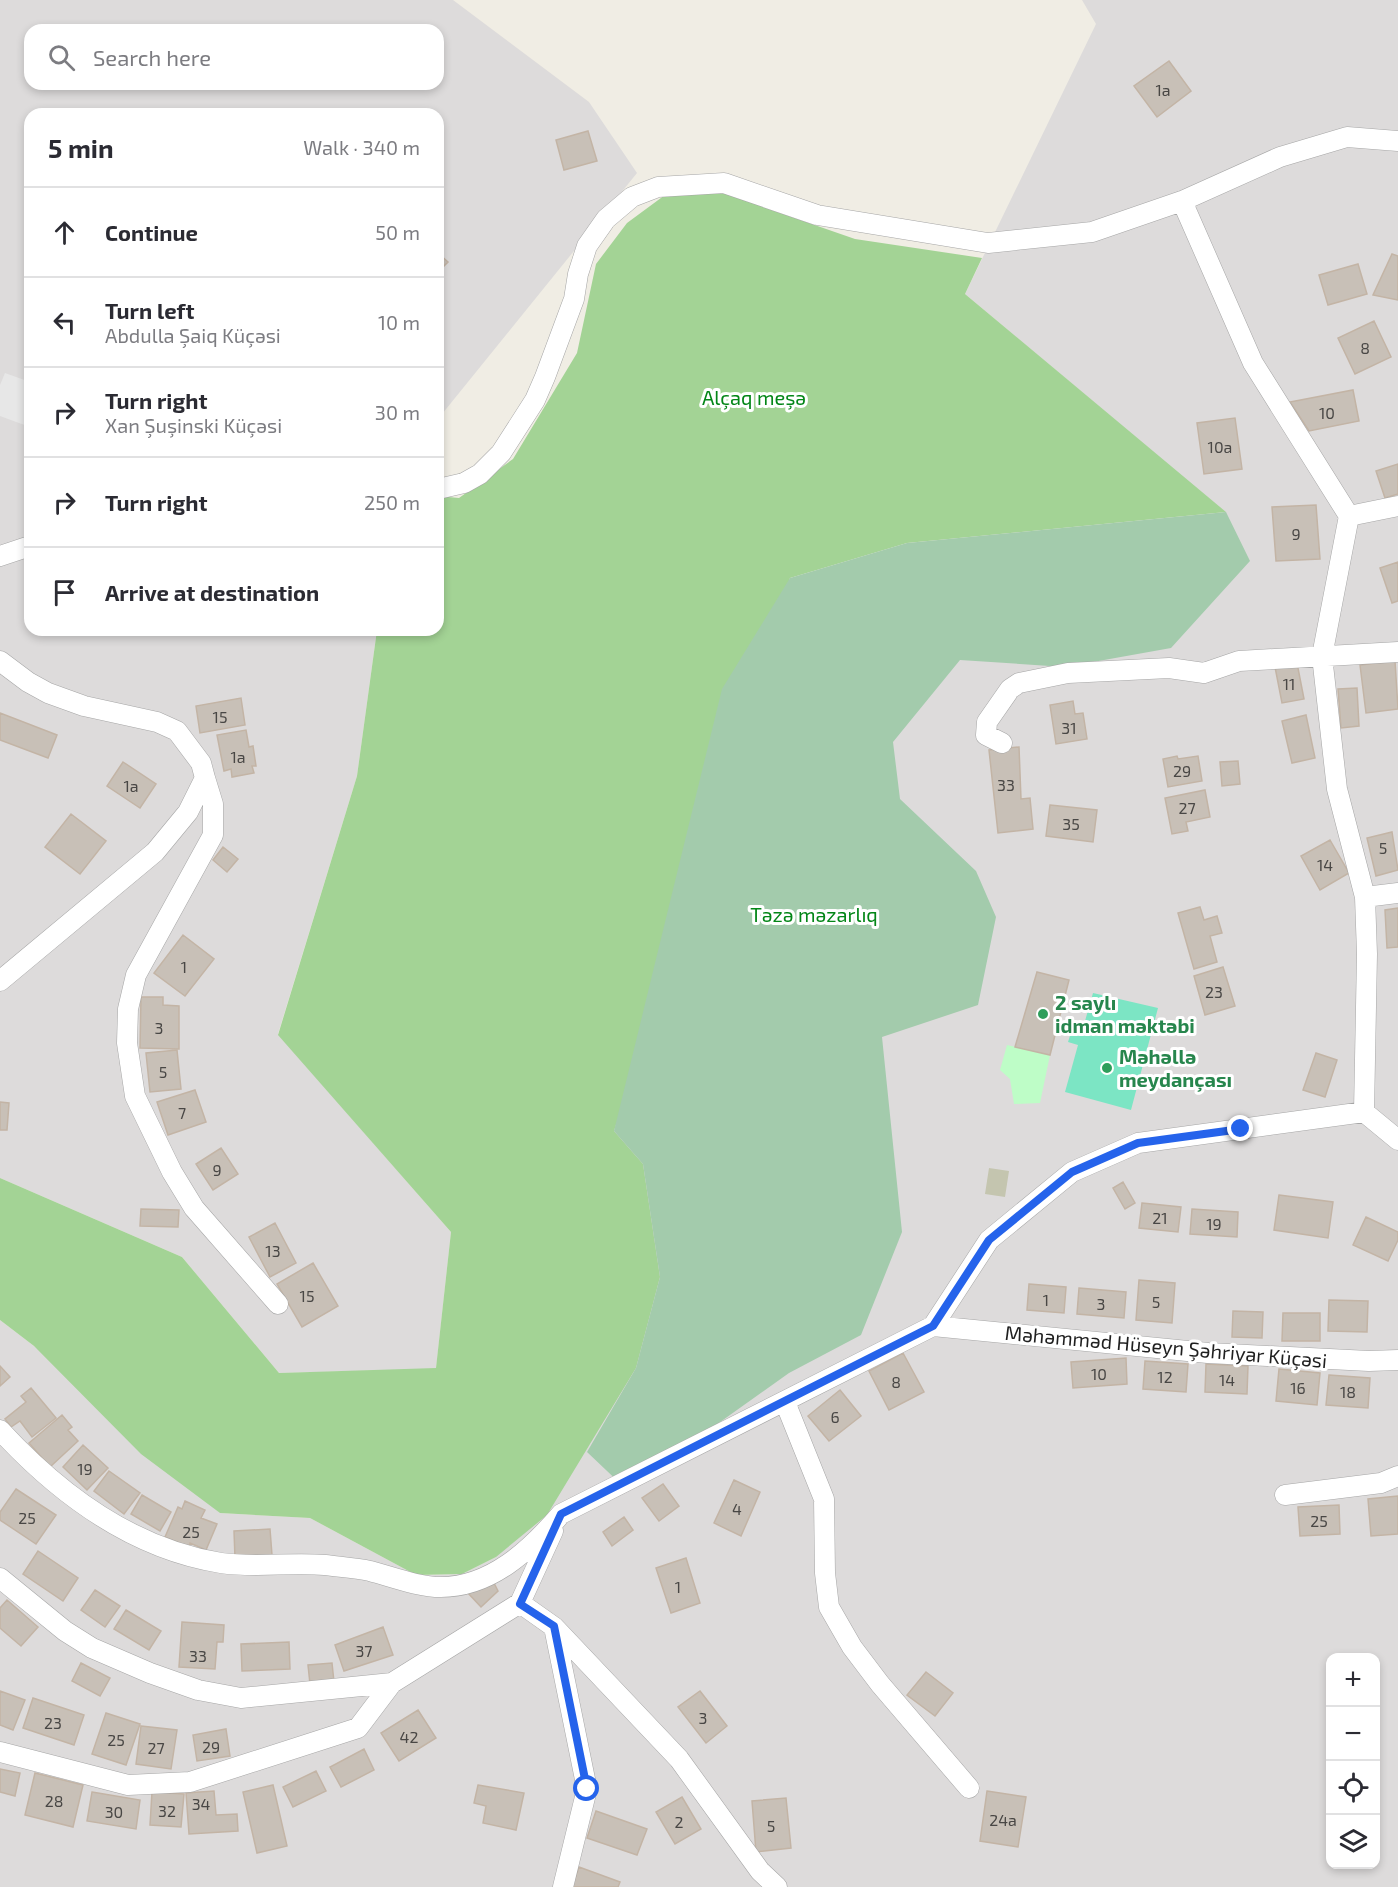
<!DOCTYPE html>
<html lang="en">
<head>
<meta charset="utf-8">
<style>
  :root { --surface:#fff; --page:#f7f7f7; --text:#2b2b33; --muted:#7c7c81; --line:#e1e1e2 }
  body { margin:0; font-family:"Exo 2",sans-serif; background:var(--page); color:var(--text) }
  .controls { position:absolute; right:18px; bottom:18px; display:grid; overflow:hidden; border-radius:12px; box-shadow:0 3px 9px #0003 }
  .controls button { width:54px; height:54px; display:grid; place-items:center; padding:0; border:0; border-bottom:2px solid var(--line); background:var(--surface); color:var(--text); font:30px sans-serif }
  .stop { position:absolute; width:18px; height:18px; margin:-14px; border:4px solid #2563eb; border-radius:50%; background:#fff }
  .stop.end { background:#2563eb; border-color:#fff; box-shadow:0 2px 6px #0008 }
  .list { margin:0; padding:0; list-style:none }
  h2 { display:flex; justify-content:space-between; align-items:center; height:78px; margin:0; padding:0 24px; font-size:26px }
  h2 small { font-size:20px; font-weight:400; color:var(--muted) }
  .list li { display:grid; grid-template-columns:39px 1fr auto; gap:18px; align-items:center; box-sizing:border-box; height:90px; padding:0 24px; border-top:2px solid var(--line) }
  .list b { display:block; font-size:22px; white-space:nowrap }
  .list p { margin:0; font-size:20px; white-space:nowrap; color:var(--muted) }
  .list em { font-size:20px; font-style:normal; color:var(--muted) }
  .icon { flex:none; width:33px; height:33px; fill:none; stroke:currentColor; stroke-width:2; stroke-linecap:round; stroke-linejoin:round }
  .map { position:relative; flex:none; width:1398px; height:1887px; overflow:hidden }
  .search { position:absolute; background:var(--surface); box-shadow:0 3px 9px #0003; left:24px; top:24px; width:420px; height:66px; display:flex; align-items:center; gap:15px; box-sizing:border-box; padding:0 21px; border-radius:18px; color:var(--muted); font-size:22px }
  .panel { position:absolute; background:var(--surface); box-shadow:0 3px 9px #0003; left:24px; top:108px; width:420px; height:528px; border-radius:18px }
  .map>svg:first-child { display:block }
  .residential { fill:#dddbdb; fill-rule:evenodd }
  .construction { fill:#c4c5af }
  .forest { fill:#a3d395 }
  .cemetery { fill:#a3cbac }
  .park { fill:#befdc7 }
  .pitch { fill:#7ce5c4 }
  .parking { fill:#e7e7e7 }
  .building { fill:#c8c0b7; stroke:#c3b4a5; stroke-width:1.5 }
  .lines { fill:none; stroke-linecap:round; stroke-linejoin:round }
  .minor-casing { stroke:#a6a6a6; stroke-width:21 }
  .minor { stroke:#fff; stroke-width:20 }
  .route { stroke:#2563eb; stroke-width:8 }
  .leisure-dot { fill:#2e9e5b; stroke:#fff; stroke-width:2 }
  .labels { text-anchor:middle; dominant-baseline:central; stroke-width:6; stroke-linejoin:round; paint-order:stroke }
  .number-label { font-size:16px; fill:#494745 }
  .park-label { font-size:20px; fill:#038617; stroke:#fff }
  .leisure-label { font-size:20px; font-weight:bold; fill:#27864d; stroke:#fff; text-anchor:start }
  .street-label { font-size:20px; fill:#1f1f1f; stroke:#fff }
</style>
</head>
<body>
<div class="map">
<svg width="1398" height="1887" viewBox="0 0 1398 1887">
  <rect width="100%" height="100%" fill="#f0ede4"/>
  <!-- residential -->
  <path class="residential" d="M 0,0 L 453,0 L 589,102 L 637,173 L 438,419 L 438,114 L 30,114 L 30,630 L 377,630 L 357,776 L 278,1034 L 451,1232 L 436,1369 L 279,1373 L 182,1257 L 0,1178 ZM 30,30 L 438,30 L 438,84 L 30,84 Z
    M 1082,0 L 1398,0 L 1398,1887 L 0,1887 L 0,1320 L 34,1346 L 220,1513 L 310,1518 L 416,1575 L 462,1574 L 496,1557 L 722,689 L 1225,512 L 965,294 L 1096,24 ZM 1330,1658 L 1376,1658 L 1376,1864 L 1330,1864 Z"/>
  <!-- construction -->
  <path class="construction" d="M 989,1168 L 1009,1171 L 1005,1197 L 985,1194 Z"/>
  <!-- forest -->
  <path class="forest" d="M 717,191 L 855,239 L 982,258 L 965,294 L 1226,512 L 907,543 L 790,578 L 614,1131 L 643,1164 L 660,1277 L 636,1368 L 547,1515 L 496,1557 L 462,1574 L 416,1575 L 310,1518 L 220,1513 L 141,1454 L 34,1346 L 0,1320 L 0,1178 L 182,1257 L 279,1373 L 436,1368 L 451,1232 L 278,1035 L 357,776 L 377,630 L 438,630 L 438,496 L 459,498 L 513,459 L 577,353 L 596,264 L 627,223 L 665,195 Z"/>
  <!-- cemetery -->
  <path class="cemetery" d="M 1226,512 L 1250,561 L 1171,648 L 1065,667 L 960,660 L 893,742 L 900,799 L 976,871 L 996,917 L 978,1005 L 882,1037 L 902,1232 L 861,1335 L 789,1373 L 626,1489 L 587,1452 L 636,1368 L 660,1277 L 643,1164 L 614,1131 L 722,689 L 790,578 L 907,543 Z"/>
  <!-- park -->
  <path class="park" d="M 1007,1045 L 1050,1055 L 1040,1103 L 1014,1104 L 1010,1079 L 1000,1070 Z"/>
  <!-- pitch -->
  <path class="pitch" d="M 1093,993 L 1158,1008 L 1131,1110 L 1065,1092 L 1078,1045 L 1068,1042 L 1073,1026 L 1083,1028 Z"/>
  <!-- parking -->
  <path class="parking" d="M 5,373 L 30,382 L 30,427 L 0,416 L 0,385 Z"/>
  <!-- building -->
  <path class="building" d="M 1169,61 L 1191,91 L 1157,117 L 1134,86 Z
    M 588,131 L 597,161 L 564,170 L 556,140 Z
    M 438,253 L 448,262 L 438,272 Z
    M 1392,254 L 1398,256 L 1398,300 L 1373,295 Z
    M 1358,264 L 1367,294 L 1328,305 L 1319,275 Z
    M 1374,321 L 1391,357 L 1355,374 L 1338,338 Z
    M 1353,390 L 1359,421 L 1309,431 L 1290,402 Z
    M 1235,418 L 1242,469 L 1204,474 L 1197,423 Z
    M 1398,464 L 1398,494 L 1385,498 L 1376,471 Z
    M 1316,505 L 1320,559 L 1276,561 L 1272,507 Z
    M 1398,562 L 1398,601 L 1392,603 L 1380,568 Z
    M 1395,661 L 1398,709 L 1366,713 L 1360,665 Z
    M 1297,663 L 1304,699 L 1282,703 L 1275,667 Z
    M 1357,688 L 1359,726 L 1341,728 L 1338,689 Z
    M 241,698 L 245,725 L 200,733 L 196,706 Z
    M 1073,701 L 1075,714 L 1083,713 L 1087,739 L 1056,744 L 1050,705 Z
    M 0,713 L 57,735 L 48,758 L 0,740 Z
    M 1306,715 L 1315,758 L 1292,763 L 1282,721 Z
    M 246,730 L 249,747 L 253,746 L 256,766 L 252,766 L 254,773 L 232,777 L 231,769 L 224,771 L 217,735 Z
    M 1019,747 L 1021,799 L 1030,798 L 1033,829 L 998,833 L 989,750 Z
    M 1177,756 L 1178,759 L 1198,756 L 1202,781 L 1168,787 L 1163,759 Z
    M 1238,761 L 1240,784 L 1222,786 L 1220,762 Z
    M 123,762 L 156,784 L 140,808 L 107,786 Z
    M 1205,790 L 1210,817 L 1186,822 L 1188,831 L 1172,834 L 1165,798 Z
    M 1050,805 L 1097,810 L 1093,842 L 1046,836 Z
    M 71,814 L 106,841 L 80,874 L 45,847 Z
    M 1392,832 L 1398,870 L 1376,876 L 1367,838 Z
    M 1330,840 L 1349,873 L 1320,890 L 1301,856 Z
    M 223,847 L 238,859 L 227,872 L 213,860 Z
    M 1200,907 L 1204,920 L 1217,916 L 1222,933 L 1210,936 L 1217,962 L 1194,969 L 1178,913 Z
    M 1398,908 L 1398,947 L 1387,948 L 1385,910 Z
    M 183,935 L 214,959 L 185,996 L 154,973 Z
    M 1223,967 L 1235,1006 L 1205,1015 L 1194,976 Z
    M 1037,972 L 1069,980 L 1050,1055 L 1015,1047 Z
    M 141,997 L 163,997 L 163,1005 L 179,1006 L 179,1049 L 140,1048 Z
    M 177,1050 L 181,1089 L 150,1092 L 146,1053 Z
    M 1316,1053 L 1337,1060 L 1325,1097 L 1303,1090 Z
    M 195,1090 L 206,1122 L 168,1135 L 157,1102 Z
    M 0,1102 L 9,1103 L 7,1130 L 0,1130 Z
    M 221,1148 L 238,1174 L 213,1190 L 196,1164 Z
    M 1123,1182 L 1135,1203 L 1125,1209 L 1113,1188 Z
    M 1279,1195 L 1333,1202 L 1328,1238 L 1274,1230 Z
    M 1142,1203 L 1181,1207 L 1178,1232 L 1139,1228 Z
    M 141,1209 L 179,1210 L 178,1227 L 140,1226 Z
    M 1192,1209 L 1238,1212 L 1237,1237 L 1190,1234 Z
    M 1366,1217 L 1398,1232 L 1398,1240 L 1388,1261 L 1353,1245 Z
    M 275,1223 L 296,1263 L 270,1277 L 249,1237 Z
    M 313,1263 L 338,1306 L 302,1327 L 277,1284 Z
    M 1139,1280 L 1175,1283 L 1172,1323 L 1136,1320 Z
    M 1029,1284 L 1066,1287 L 1064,1313 L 1027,1310 Z
    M 1079,1288 L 1126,1292 L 1124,1318 L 1077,1314 Z
    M 1329,1300 L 1368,1301 L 1367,1332 L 1328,1331 Z
    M 1233,1311 L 1263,1312 L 1262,1338 L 1232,1337 Z
    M 1283,1313 L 1320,1313 L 1320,1341 L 1282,1341 Z
    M 903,1353 L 924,1392 L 889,1410 L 869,1371 Z
    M 1126,1358 L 1127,1384 L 1073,1388 L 1071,1362 Z
    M 1145,1361 L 1188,1364 L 1186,1392 L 1143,1389 Z
    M 1206,1364 L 1248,1366 L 1247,1394 L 1205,1392 Z
    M 0,1366 L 10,1377 L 0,1386 Z
    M 1279,1369 L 1320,1373 L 1317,1405 L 1276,1401 Z
    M 1329,1375 L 1370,1378 L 1368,1408 L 1326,1405 Z
    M 31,1388 L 56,1418 L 32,1437 L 20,1421 L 11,1427 L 5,1419 L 26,1402 L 21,1396 Z
    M 840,1390 L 861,1416 L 829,1441 L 808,1416 Z
    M 62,1415 L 72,1427 L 68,1430 L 78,1441 L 50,1467 L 29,1443 Z
    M 83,1445 L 108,1468 L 87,1490 L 63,1467 Z
    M 109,1471 L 140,1493 L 124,1514 L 94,1491 Z
    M 734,1480 L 760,1492 L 741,1536 L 714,1523 Z
    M 663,1484 L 679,1506 L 659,1521 L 642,1498 Z
    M 16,1489 L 56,1515 L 36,1544 L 0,1520 L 0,1512 Z
    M 142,1495 L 171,1512 L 160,1531 L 131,1514 Z
    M 1398,1496 L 1398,1534 L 1371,1536 L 1368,1499 Z
    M 185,1501 L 205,1510 L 201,1518 L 217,1524 L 206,1550 L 190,1543 L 189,1547 L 165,1537 L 178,1507 L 182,1509 Z
    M 1339,1505 L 1340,1534 L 1300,1536 L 1298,1507 Z
    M 624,1517 L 633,1530 L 612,1546 L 603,1532 Z
    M 270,1529 L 272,1555 L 235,1558 L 234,1531 Z
    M 38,1551 L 78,1578 L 63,1601 L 23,1574 Z
    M 686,1558 L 700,1603 L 671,1613 L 656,1568 Z
    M 485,1579 L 494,1583 L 498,1591 L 481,1607 L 468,1593 Z
    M 95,1590 L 120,1606 L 105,1627 L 81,1610 Z
    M 7,1600 L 38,1627 L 21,1646 L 0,1628 L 0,1608 Z
    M 126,1610 L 161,1631 L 149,1650 L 114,1629 Z
    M 182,1622 L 224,1625 L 223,1642 L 217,1642 L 215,1669 L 179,1667 Z
    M 383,1627 L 393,1655 L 344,1671 L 335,1645 Z
    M 289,1642 L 290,1669 L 242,1671 L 241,1644 Z
    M 81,1663 L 110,1678 L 100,1696 L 72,1681 Z
    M 332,1663 L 334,1682 L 310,1684 L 308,1665 Z
    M 926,1672 L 953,1693 L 935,1716 L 907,1695 Z
    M 0,1691 L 25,1700 L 13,1730 L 0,1725 Z
    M 700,1691 L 727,1726 L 706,1743 L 678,1707 Z
    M 33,1698 L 84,1715 L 74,1745 L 23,1728 Z
    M 418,1710 L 436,1738 L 399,1761 L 381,1733 Z
    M 106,1713 L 140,1724 L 126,1765 L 92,1754 Z
    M 141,1726 L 177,1730 L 171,1769 L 136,1764 Z
    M 226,1729 L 230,1756 L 197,1761 L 193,1735 Z
    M 364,1749 L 374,1770 L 341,1787 L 330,1767 Z
    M 0,1769 L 20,1773 L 15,1796 L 0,1792 Z
    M 316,1771 L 326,1791 L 293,1807 L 283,1787 Z
    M 35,1773 L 83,1785 L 73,1827 L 25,1815 Z
    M 273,1785 L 287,1846 L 257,1853 L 243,1792 Z
    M 478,1785 L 524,1793 L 516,1830 L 483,1823 L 486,1806 L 474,1803 Z
    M 214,1791 L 216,1815 L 237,1814 L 238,1831 L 189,1834 L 186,1793 Z
    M 987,1791 L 1026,1797 L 1018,1847 L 980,1841 Z
    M 92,1792 L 140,1800 L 136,1829 L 87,1821 Z
    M 152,1792 L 184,1794 L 181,1827 L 150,1825 Z
    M 682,1797 L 701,1829 L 675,1844 L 656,1812 Z
    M 786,1798 L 791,1848 L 756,1852 L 752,1801 Z
    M 596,1811 L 647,1829 L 637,1855 L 587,1838 Z
    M 579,1867 L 620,1882 L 618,1887 L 572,1887 Z"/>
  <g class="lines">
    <defs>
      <path id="minor" d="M 1182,201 L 1253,363 L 1349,516 L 1322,656 L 1337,789 L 1365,897 L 1367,954 L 1364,1112
        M 438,489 L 464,483 L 480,474 L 501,453 L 535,400 L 545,377 L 574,299 L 578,274 L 587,246 L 606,219 L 632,197 L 658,187 L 724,183 L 817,215 L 988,243 L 1092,232 L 1182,201 L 1280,157 L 1347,137 L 1398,141
        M 1349,516 L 1398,506
        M 0,556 L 30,546
        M 0,661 L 28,682 L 48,693 L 84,706 L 157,722 L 177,731 L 201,763 L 205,778 L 188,812 L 155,852 L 0,981
        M 1002,743 L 986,735 L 987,722 L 1010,689 L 1019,683 L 1068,673 L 1169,668 L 1204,673 L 1239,661 L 1398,652
        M 205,778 L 213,804 L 213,835 L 136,975 L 128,1009 L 127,1043 L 135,1096 L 172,1172 L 194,1208 L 278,1304
        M 1365,897 L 1398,893
        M 1364,1112 L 1398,1140
        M 933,1326 L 1208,1353 L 1369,1361 L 1398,1360
        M 785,1402 L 824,1499 L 825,1573 L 829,1607 L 852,1647 L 880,1684 L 969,1788
        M 0,1430 C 59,1494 133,1549 221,1563 C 255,1568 291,1562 325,1565 C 340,1567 356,1568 370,1571 C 393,1577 418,1587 441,1587 C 491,1587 530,1550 561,1514 L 933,1326 L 989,1240 L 1072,1172 L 1138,1143 L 1364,1112
        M 1285,1495 L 1381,1483 L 1398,1476
        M 0,1578 L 65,1631 L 92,1648 L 150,1673 L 198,1690 L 241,1698 L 392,1683
        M 520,1603 L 554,1627 L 679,1759 L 760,1871 L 777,1887
        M 554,1627 L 587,1789 L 563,1887
        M 0,1752 L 128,1785 L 190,1782 L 358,1728 L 392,1683 L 520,1603 L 553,1531"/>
    </defs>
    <!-- minor casing -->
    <use href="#minor" class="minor-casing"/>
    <!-- minor -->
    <use href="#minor" class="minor"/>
  </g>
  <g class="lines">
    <!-- route -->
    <path class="route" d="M 587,1789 L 554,1626 L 520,1604 L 561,1514 L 933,1326 L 989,1240 L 1072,1172 L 1138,1143 L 1241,1129"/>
  </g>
  <!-- markers -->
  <g class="leisure-dot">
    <circle cx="1043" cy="1014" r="6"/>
    <circle cx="1107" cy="1068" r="6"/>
  </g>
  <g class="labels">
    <!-- number labels -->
    <g class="number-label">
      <text x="1163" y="89">1a</text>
      <text x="1365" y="347">8</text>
      <text x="1327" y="412">10</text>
      <text x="1220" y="446">10а</text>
      <text x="1296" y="533">9</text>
      <text x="1289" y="683">11</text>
      <text x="220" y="716">15</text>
      <text x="1069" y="727">31</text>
      <text x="238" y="756">1а</text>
      <text x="1182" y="770">29</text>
      <text x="1006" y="784">33</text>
      <text x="131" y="785">1а</text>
      <text x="1187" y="807">27</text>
      <text x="1071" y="823">35</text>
      <text x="1383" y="847">5</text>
      <text x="1325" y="864">14</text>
      <text x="184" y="966">1</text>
      <text x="1214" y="991">23</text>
      <text x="159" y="1027">3</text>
      <text x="163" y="1071">5</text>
      <text x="182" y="1112">7</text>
      <text x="217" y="1169">9</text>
      <text x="1160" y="1217">21</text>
      <text x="1214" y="1223">19</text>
      <text x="273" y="1250">13</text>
      <text x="307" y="1295">15</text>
      <text x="1046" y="1299">1</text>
      <text x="1156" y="1301">5</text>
      <text x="1101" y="1303">3</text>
      <text x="1099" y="1373">10</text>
      <text x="1165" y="1376">12</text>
      <text x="1227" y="1379">14</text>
      <text x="896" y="1381">8</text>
      <text x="1298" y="1387">16</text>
      <text x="1348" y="1391">18</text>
      <text x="835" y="1416">6</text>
      <text x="85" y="1468">19</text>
      <text x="737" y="1508">4</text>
      <text x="27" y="1517">25</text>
      <text x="1319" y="1520">25</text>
      <text x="191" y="1531">25</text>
      <text x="678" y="1586">1</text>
      <text x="364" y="1650">37</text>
      <text x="198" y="1655">33</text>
      <text x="703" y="1717">3</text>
      <text x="53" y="1722">23</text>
      <text x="409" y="1736">42</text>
      <text x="116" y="1739">25</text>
      <text x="211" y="1746">29</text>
      <text x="156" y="1747">27</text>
      <text x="54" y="1800">28</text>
      <text x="201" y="1803">34</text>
      <text x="167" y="1810">32</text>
      <text x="114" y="1811">30</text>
      <text x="1003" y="1819">24a</text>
      <text x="679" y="1821">2</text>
      <text x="771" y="1825">5</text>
    </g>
    <!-- park labels -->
    <g class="park-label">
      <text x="754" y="397">Alçaq meşə</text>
      <text x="814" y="914">Təzə məzarlıq</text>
    </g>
    <!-- leisure labels -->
    <g class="leisure-label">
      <text x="1055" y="1002">2 saylı<tspan x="1055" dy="23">idman məktəbi</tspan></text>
      <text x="1119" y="1056">Məhəllə<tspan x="1119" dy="23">meydançası</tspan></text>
    </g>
    <!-- street labels -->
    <g class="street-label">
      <text transform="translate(1166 1346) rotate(5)">Məhəmməd Hüseyn Şəhriyar Küçəsi</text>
    </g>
  </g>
</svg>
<div class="controls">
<button>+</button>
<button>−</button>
<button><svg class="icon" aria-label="locate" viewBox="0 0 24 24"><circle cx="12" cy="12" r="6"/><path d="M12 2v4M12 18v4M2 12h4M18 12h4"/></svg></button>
<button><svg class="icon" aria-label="layers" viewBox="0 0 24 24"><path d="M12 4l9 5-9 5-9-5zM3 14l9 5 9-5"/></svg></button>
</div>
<div class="stop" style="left:587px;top:1789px"></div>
<div class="stop end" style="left:1241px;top:1129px"></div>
<div class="search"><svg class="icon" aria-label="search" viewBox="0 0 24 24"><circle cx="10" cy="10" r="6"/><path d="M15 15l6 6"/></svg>Search here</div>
<section class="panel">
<h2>5 min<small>Walk · 340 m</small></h2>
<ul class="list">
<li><svg class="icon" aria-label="ahead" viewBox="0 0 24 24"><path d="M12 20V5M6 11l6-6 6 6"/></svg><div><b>Continue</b></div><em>50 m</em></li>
<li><svg class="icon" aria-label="left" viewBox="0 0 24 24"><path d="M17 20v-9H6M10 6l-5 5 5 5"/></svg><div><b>Turn left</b><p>Abdulla Şaiq Küçəsi</p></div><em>10 m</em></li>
<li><svg class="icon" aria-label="right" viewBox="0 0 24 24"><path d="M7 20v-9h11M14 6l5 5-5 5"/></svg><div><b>Turn right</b><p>Xan Şuşinski Küçəsi</p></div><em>30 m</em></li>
<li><svg class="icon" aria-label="right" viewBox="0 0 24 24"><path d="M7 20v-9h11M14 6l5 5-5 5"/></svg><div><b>Turn right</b></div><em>250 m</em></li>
<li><svg class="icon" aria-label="arrive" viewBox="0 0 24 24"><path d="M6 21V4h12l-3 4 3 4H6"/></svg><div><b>Arrive at destination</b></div></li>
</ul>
</section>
</div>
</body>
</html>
